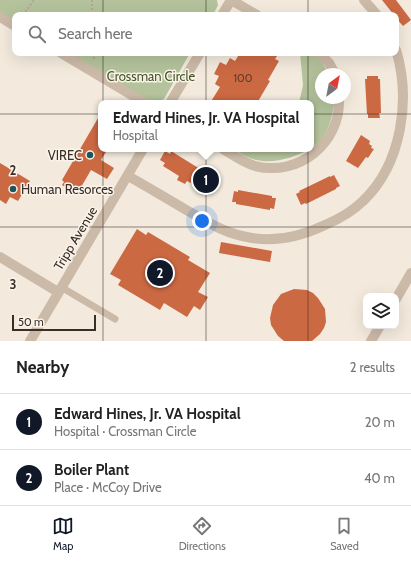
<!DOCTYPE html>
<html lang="en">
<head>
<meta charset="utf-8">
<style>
  :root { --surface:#fff; --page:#f2f2f2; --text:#222; --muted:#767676; --line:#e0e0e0; --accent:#111827 }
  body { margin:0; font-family:Cabin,sans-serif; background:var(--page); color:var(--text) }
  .controls { position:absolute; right:12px; bottom:12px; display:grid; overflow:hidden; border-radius:8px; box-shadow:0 4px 16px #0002 }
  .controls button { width:36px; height:36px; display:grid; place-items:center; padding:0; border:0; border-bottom:1px solid var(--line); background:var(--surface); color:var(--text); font:20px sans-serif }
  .compass { position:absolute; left:315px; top:68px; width:36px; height:36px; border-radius:50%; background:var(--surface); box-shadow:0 4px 16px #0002; rotate:32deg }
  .scale { position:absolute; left:12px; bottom:10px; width:84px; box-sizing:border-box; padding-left:4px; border:2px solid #392e28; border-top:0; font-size:11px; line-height:14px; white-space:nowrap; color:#392e28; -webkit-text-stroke:3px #fbf3e9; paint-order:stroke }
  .you { position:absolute; left:202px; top:221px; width:14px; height:14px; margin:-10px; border:3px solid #fff; border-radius:50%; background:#1a73e8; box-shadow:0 0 0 6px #1a73e833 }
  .badge { display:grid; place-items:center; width:26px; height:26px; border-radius:50%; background:var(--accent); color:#fff; font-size:13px; font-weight:700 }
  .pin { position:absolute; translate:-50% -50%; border:2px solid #fff; box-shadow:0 1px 4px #0006 }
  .popup { position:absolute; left:98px; top:100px; width:216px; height:52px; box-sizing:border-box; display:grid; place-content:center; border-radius:8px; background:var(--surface); filter:drop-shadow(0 1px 3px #0005); font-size:13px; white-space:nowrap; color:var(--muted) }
  .popup b { font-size:15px; color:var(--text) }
  .popup::after { content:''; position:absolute; left:50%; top:100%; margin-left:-8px; border:8px solid transparent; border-top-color:var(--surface) }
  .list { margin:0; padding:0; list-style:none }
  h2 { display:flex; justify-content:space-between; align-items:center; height:52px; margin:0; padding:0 16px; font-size:17px }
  h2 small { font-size:13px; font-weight:400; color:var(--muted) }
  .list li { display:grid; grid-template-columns:26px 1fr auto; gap:12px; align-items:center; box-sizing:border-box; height:56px; padding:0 16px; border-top:1px solid var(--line) }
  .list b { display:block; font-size:15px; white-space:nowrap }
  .list p { margin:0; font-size:13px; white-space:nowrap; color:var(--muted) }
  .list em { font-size:13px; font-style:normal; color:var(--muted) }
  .icon { flex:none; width:22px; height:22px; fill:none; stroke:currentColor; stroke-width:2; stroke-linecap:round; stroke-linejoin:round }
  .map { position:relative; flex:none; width:411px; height:341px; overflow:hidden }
  .search { position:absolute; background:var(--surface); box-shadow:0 4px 16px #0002; left:12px; right:12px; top:12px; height:44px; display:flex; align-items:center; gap:10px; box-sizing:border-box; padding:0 14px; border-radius:8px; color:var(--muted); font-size:15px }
  .sheet { height:164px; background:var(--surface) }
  nav { display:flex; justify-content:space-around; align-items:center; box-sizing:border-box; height:56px; border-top:1px solid var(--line); background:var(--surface); font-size:11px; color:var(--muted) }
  nav a { display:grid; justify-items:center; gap:2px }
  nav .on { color:var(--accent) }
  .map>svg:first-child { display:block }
  .green { fill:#b4c39c }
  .building { fill:#cb6943 }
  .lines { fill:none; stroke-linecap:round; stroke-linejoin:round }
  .path { stroke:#b8a492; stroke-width:2; stroke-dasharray:2 2; stroke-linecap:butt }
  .lane { stroke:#ccbaa8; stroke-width:7 }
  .street { stroke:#ccbaa8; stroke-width:10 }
  .grid { fill:none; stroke:#392e28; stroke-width:1; stroke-opacity:0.55 }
  .poi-dot { fill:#1c555c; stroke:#fbf3e9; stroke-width:1.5 }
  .labels { text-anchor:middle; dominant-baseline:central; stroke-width:3; stroke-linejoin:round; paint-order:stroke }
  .number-label { font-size:11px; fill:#5e3d2f }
  .park-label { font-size:13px; fill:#46582b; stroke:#fbf3e9 }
  .poi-label { font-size:13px; fill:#392e28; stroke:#fbf3e9; text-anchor:end }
  .street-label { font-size:13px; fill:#392e28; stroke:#fbf3e9 }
  .grid-label { font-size:13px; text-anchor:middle; font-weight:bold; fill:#392e28; stroke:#fbf3e9; stroke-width:3; stroke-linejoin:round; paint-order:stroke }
</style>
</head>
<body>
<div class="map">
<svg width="411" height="341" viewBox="0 0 411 341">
  <rect width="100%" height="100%" fill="#f3eadd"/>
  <!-- green -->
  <path class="green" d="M 0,0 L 217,0 L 218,5 L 213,15 L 15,15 L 15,22 L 0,13 Z
    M 67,53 L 190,53 L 164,99 L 157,103 L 151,103 Z
    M 300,53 L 314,53 L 322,62 L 329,74 L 321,74 L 321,98 L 335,98 C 333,115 328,139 311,148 L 311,103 L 299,103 L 303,85 Z
    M 239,149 L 310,149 C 288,161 259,168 237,151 Z"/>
  <!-- building -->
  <path class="building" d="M 382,0 L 396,0 L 411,20 L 403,26 L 396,18 L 396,15 L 394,15 Z
    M 240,53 L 279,53 L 275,59 L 279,61 L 268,80 L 270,81 L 257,103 L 210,103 L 220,87 L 215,84 L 219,76 L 214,74 L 220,62 L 226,65 L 230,58 L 235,61 Z
    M 367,76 L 378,76 L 378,79 L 380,79 L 381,113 L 379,113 L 380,118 L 368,118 L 368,114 L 367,114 L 365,79 L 367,79 Z
    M 101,113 L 101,149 L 108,149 L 101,160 L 114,168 L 107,179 L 91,170 L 77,194 L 62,185 L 64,182 L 62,180 Z
    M 361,135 L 370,141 L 369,144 L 372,146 L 371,148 L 374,149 L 368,158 L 366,157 L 358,168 L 346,161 Z
    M 165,151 L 170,154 L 171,151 L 200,169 L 213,175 L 211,178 L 215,181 L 210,190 L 205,187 L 204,190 L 187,181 L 185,184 L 177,180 L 179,176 L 163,166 L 165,163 L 160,160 Z
    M 0,163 L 30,181 L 18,201 L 10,197 L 6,204 L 0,200 Z
    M 334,175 L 340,186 L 336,188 L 336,189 L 306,204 L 305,203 L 301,205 L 296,194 L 300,192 L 299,191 L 330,176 L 330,177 Z
    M 238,190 L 272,196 L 272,198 L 276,198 L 274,209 L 270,208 L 270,210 L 236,204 L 236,202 L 232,202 L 234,191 L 238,192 Z
    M 137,229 L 146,235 L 148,232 L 190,257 L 188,260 L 210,273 L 198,292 L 208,297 L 200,310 L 194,306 L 187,317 L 164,303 L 160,310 L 118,285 L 121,280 L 110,274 Z
    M 221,242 L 272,251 L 270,262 L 219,253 Z
    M 294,289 L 307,290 L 313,293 L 318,298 L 325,309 L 326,322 L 324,328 L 320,334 L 312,341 L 284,341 L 278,336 L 271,325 L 270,318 L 273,305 L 281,294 Z"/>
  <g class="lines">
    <!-- path -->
    <path class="path" d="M 92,0 L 92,15
      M 23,15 L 34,0
      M 93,53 L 94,60"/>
    <!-- lane -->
    <path class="lane" d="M 61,287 L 115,319"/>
    <!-- street -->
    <path class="street" d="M 364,0 L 377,15
      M 222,15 L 231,0 L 257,15
      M 0,17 L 15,26
      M 61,53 L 145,103
      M 319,53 L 329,63 L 335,74
      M 170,103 L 200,53
      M 223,149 C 233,155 244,163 255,166 C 299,177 341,143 339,98
      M 128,176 C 146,186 164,197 183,208 C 206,221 224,234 252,238 C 277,242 302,236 325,225 C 339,219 352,212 363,201 C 402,164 411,99 396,50
      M 0,257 L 58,292
      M 396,299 L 411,273
      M 30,341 L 143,149
      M 371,341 L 380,326"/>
  </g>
  <!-- grid -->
  <path class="grid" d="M 103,0 L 103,15M 206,0 L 206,15M 308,0 L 308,15M 103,53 L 103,341M 206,53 L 206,341M 308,53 L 308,341M 0,114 L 411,114M 0,227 L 411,227"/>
  <!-- markers -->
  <g class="poi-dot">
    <circle cx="90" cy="155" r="4"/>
    <circle cx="13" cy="189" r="4"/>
  </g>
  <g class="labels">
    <!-- number labels -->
    <g class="number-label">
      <text x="243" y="78">100</text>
    </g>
    <!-- park labels -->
    <g class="park-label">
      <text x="151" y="76">Crossman Circle</text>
    </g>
    <!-- poi labels -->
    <g class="poi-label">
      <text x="82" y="155">VIREC</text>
      <text x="21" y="189" text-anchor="start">Human Resorces</text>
    </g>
    <!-- street labels -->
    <g class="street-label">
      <text transform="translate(75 238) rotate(-59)">Tripp Avenue</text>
    </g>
  </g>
  <g class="grid-label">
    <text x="13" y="175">2</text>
    <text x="13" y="289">3</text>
  </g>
</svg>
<div class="controls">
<button><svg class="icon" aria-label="layers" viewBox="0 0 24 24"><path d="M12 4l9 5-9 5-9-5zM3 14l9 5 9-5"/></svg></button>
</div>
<svg class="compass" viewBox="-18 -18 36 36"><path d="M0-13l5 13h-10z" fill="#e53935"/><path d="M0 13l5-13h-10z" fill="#767676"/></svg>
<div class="scale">50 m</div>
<div class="you"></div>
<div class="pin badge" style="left:206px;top:180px">1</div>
<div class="popup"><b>Edward Hines, Jr. VA Hospital</b>Hospital</div>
<div class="pin badge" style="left:160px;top:273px">2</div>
<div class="search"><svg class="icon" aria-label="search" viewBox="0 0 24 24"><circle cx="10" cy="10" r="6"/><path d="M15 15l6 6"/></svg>Search here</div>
</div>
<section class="sheet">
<h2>Nearby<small>2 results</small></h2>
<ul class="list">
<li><span class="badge">1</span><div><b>Edward Hines, Jr. VA Hospital</b><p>Hospital · Crossman Circle</p></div><em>20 m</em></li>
<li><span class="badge">2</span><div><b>Boiler Plant</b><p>Place · McCoy Drive</p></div><em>40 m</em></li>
</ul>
</section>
<nav>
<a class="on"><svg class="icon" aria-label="map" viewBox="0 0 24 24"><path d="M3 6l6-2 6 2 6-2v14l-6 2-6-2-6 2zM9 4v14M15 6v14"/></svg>Map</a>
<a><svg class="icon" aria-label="directions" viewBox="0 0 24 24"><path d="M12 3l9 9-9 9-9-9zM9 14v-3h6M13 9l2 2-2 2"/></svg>Directions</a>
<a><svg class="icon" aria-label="saved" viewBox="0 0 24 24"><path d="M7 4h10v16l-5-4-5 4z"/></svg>Saved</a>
</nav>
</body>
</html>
